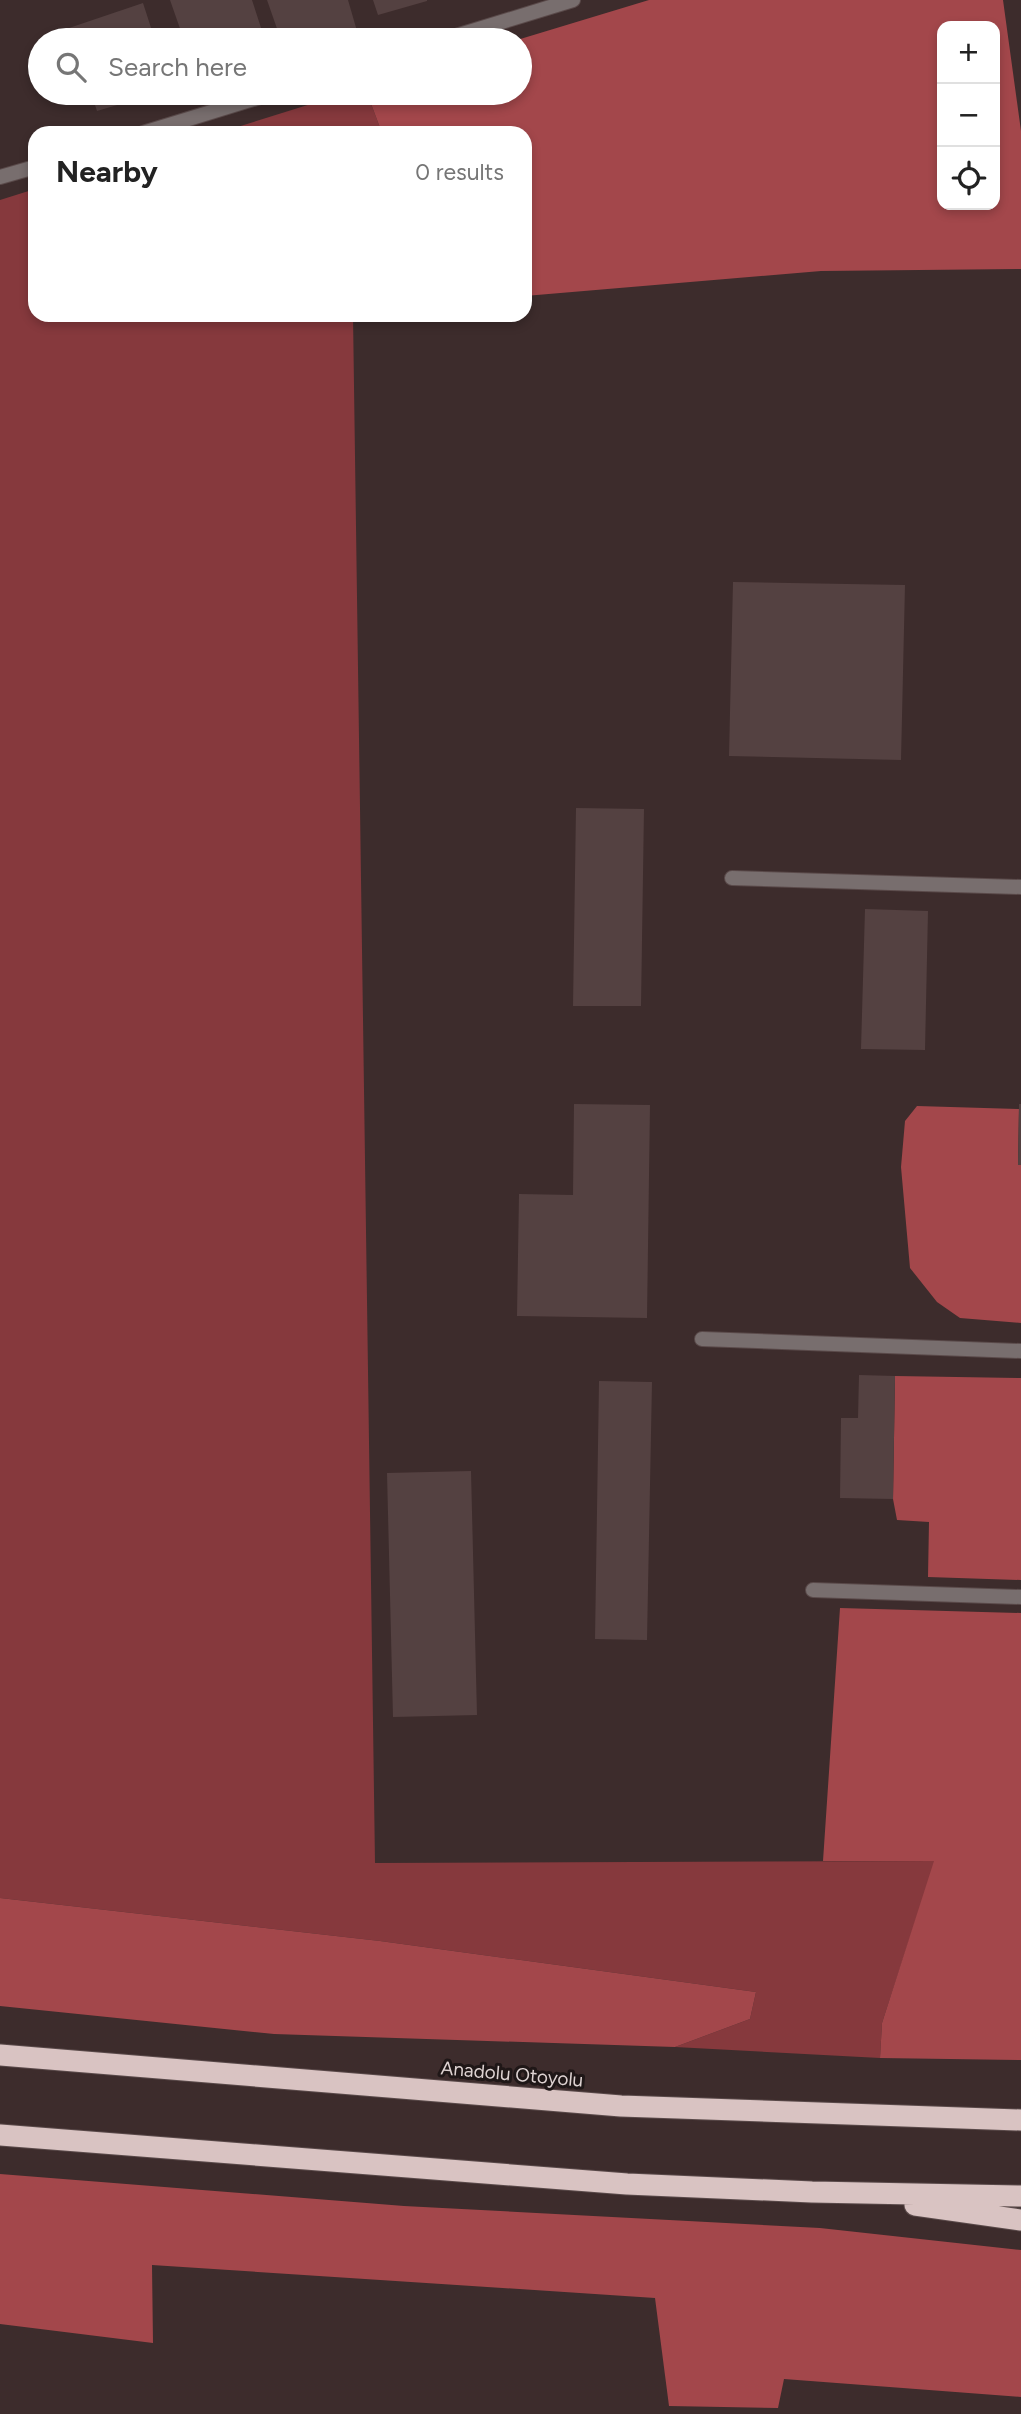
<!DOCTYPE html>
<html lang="en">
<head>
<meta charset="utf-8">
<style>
  :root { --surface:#fff; --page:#f2f2f2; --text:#222; --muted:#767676; --line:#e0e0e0 }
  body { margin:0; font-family:Figtree,sans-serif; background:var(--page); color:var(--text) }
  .controls { position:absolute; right:21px; top:21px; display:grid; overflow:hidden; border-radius:14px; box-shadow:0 4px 10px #0003 }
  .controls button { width:63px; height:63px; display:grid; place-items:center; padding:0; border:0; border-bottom:2px solid var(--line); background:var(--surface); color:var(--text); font:35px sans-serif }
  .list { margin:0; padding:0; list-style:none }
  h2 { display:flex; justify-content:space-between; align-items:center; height:91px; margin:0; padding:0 28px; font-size:30px }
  h2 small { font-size:23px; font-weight:400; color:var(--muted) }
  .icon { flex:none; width:38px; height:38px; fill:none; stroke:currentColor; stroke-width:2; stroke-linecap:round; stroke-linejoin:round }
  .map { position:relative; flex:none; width:1021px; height:2414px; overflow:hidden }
  .search { position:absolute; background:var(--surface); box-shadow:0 4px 10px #0003; left:28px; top:28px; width:504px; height:77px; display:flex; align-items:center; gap:18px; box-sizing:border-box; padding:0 24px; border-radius:38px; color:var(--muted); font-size:26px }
  .panel { position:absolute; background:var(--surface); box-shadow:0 4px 10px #0003; left:28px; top:126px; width:504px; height:196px; border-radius:21px }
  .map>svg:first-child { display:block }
  .green { fill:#86393d }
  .forest { fill:#a3474b; fill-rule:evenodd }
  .building { fill:#544141 }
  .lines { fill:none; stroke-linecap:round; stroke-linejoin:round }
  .lane-casing { stroke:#5a4a4a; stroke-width:16 }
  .street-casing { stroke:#5a4a4a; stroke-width:16 }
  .highway-casing { stroke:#5a4a4a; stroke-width:23 }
  .lane { stroke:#786e6e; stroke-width:14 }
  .street { stroke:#786e6e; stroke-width:14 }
  .highway { stroke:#d9c3c2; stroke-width:21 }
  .labels { text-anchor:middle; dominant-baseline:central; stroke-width:6; stroke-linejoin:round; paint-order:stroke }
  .street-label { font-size:19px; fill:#ddd2d1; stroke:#1f1717 }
</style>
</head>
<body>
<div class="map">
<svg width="1021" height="2414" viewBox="0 0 1021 2414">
  <rect width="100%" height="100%" fill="#3d2c2c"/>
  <!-- green -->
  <path class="green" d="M 346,93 L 367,93 L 382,133 L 218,133 Z
    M 35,189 L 35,315 L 353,315 L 375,1863 L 935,1861 L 882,2023 L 880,2058 L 675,2047 L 750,2019 L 756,1992 L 380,1941 L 0,1898 L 0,200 Z"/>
  <!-- forest -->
  <path class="forest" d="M 649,0 L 1003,0 L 1021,131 L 1021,269 L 821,271 L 525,296 L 525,133 L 382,133 L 367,93 L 520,93 L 520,40 L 517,40 ZM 995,26 L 995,205 L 942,205 L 942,26 Z
    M 917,1106 L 1019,1109 L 1018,1164 L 1021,1165 L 1021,1323 L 960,1318 L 937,1302 L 910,1268 L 901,1167 L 905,1121 Z
    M 895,1376 L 1021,1378 L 1021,1580 L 928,1577 L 929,1522 L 897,1520 L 893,1499 Z
    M 840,1608 L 1021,1613 L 1021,2060 L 880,2058 L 882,2023 L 934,1861 L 823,1861 Z
    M 0,1898 L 380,1941 L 756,1992 L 750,2019 L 675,2047 L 274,2034 L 0,2006 Z
    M 0,2174 L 404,2206 L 820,2228 L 1021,2250 L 1021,2397 L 784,2379 L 778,2408 L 669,2406 L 655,2298 L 152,2265 L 153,2343 L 0,2324 Z"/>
  <!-- building -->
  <path class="building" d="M 170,0 L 252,0 L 265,40 L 184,40 Z
    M 267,0 L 348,0 L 357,31 L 326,40 L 281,40 Z
    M 373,0 L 427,0 L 427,1 L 378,15 Z
    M 143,3 L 155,40 L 73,40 L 69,28 Z
    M 91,93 L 158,93 L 97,111 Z
    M 733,582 L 905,585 L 901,760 L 729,756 Z
    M 576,808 L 644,809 L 641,1006 L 573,1006 Z
    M 865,909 L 928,911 L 925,1050 L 861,1049 Z
    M 574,1104 L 650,1105 L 647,1318 L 517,1316 L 519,1194 L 573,1195 Z
    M 1019,1104 L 1021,1104 L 1021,1165 L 1018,1165 Z
    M 859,1375 L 895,1376 L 893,1499 L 840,1498 L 841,1418 L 858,1418 Z
    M 599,1381 L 652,1382 L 647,1640 L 595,1639 Z
    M 471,1471 L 477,1715 L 393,1717 L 387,1473 Z"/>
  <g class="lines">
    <defs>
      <path id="lane" d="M 732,878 L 1021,887
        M 702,1339 L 1021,1351
        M 813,1590 L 1021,1597"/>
      <path id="street" d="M 443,40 L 573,0
        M 143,133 L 273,93
        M 0,177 L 35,167"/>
      <path id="highway" d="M 0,2055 L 621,2106 L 1021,2120
        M 0,2135 L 627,2184 L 812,2192 L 1021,2196
        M 915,2205 L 1021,2220"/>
    </defs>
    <!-- lane casing -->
    <use href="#lane" class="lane-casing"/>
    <!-- street casing -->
    <use href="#street" class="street-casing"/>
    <!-- highway casing -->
    <use href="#highway" class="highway-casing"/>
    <!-- lane -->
    <use href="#lane" class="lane"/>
    <!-- street -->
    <use href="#street" class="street"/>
    <!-- highway -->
    <use href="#highway" class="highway"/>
  </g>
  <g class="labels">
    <!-- street labels -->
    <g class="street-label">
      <text transform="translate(512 2074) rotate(5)">Anadolu Otoyolu</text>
    </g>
  </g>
</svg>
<div class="controls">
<button>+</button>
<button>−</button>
<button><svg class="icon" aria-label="locate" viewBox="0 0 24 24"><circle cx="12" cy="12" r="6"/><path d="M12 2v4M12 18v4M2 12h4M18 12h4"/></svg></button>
</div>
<div class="search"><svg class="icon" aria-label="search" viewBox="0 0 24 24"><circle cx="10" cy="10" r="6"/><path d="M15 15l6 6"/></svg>Search here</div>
<section class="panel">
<h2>Nearby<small>0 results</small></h2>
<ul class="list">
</ul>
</section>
</div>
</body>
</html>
